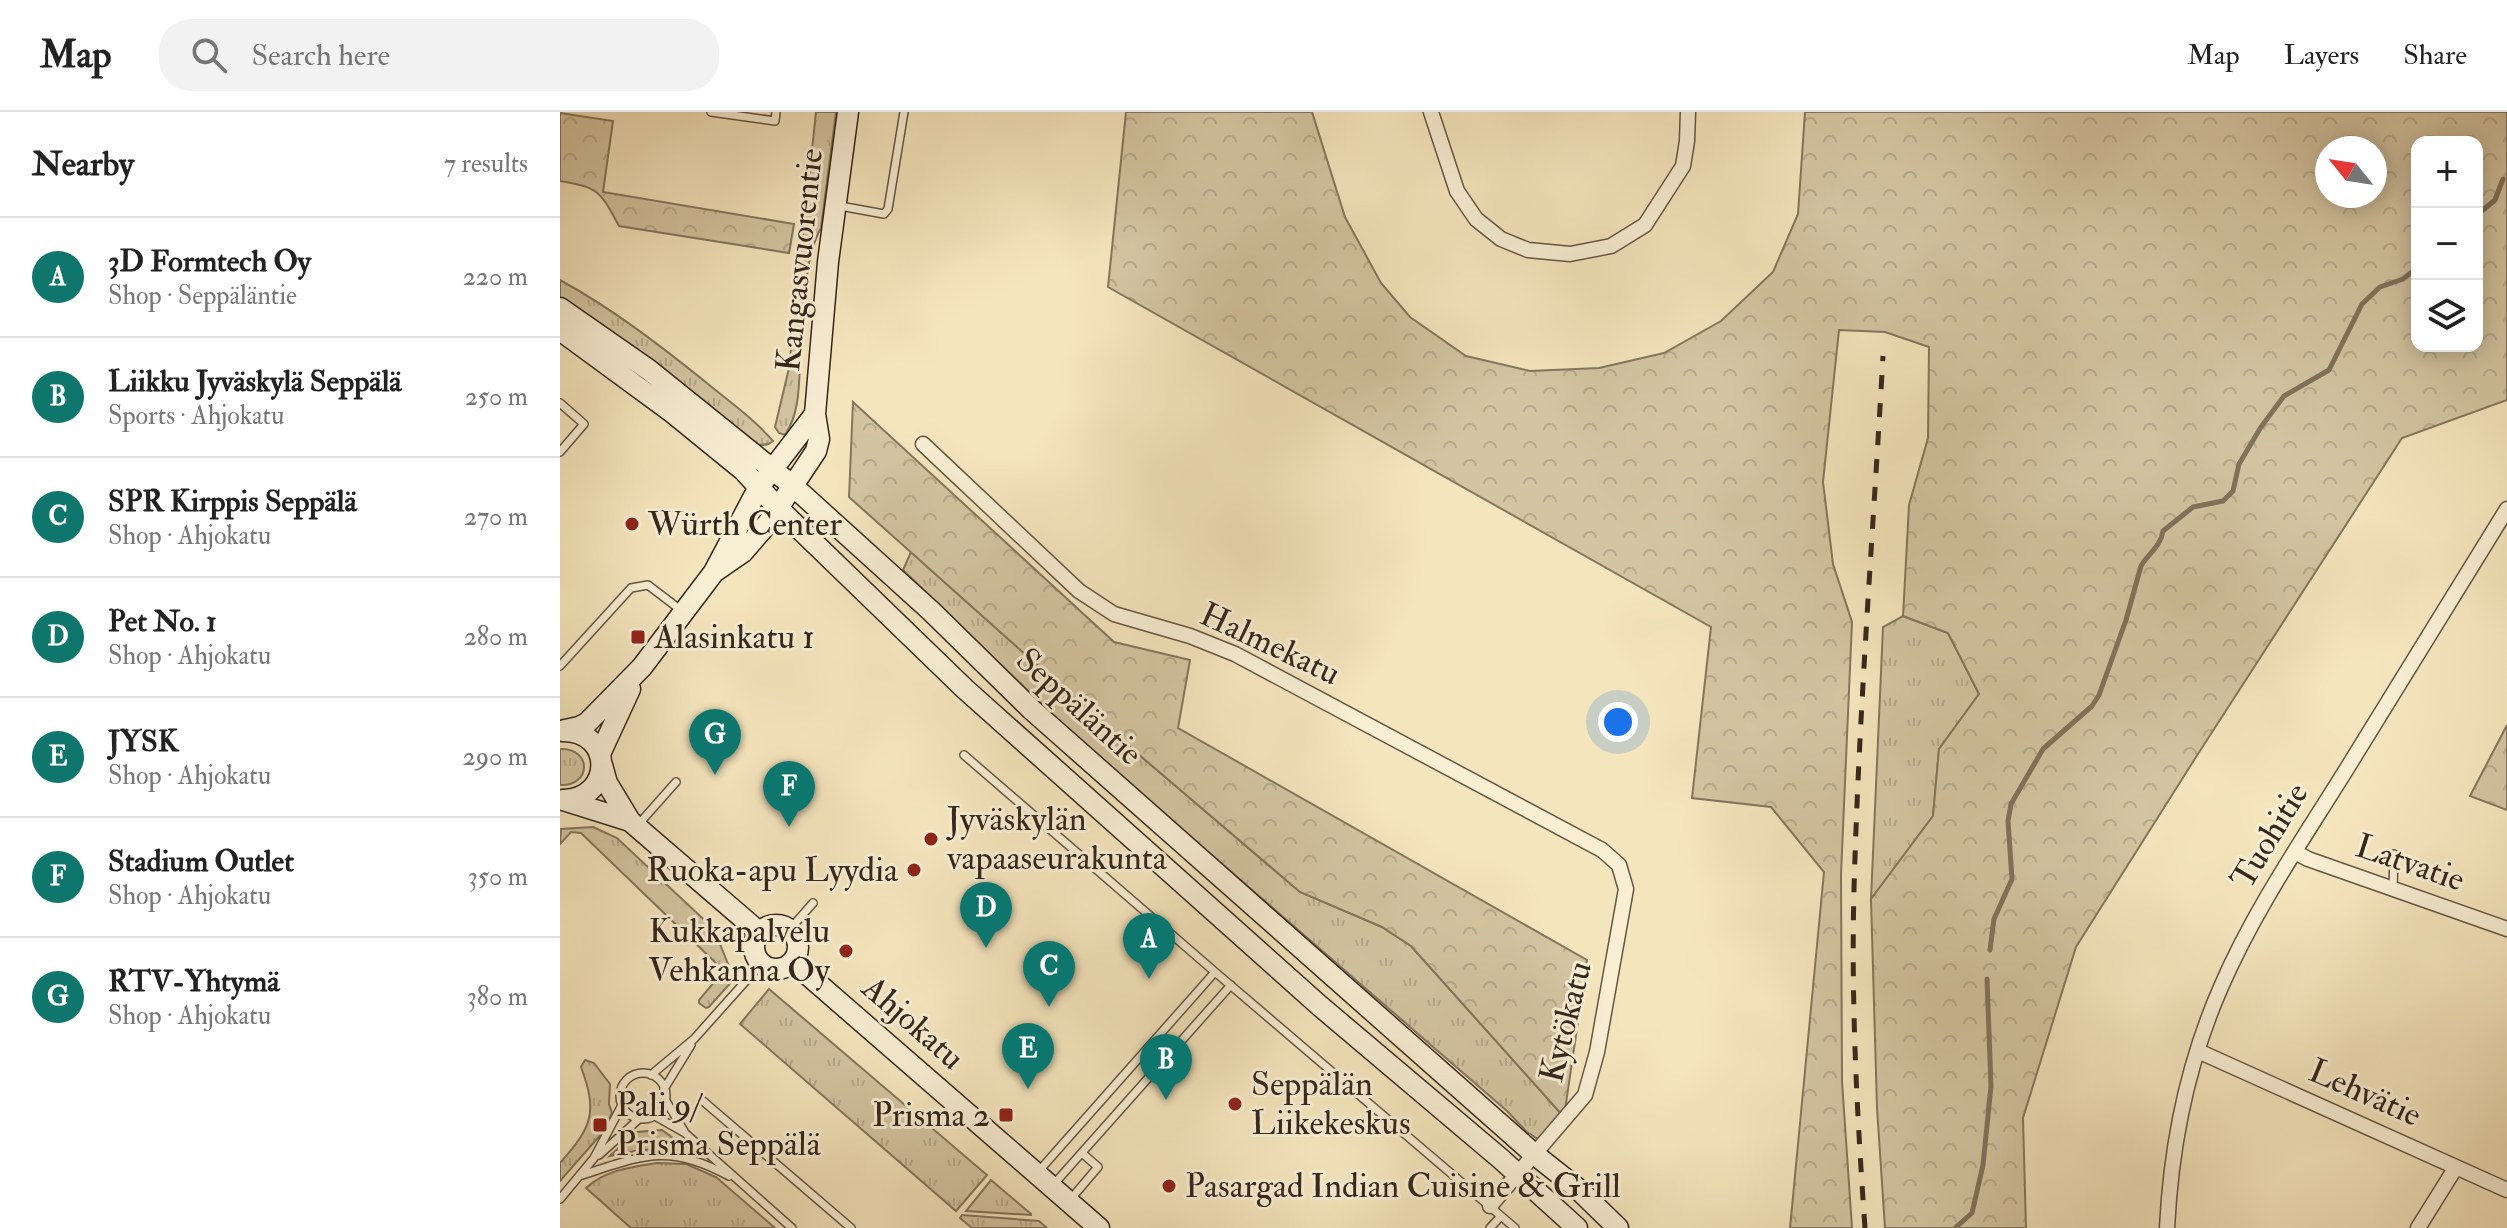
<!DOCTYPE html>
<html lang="en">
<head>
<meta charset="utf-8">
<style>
  :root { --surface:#fff; --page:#f2f2f2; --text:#222; --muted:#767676; --line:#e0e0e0; --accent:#0f766e }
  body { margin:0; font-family:"IM FELL Double Pica",serif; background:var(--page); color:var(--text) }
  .controls { position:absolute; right:24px; top:24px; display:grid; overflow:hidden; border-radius:16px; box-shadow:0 4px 20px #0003 }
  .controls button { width:72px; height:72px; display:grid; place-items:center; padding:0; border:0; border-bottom:2px solid var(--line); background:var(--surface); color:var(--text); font:40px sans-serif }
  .compass { position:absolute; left:1755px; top:24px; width:72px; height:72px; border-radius:50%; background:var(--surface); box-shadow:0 4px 20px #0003; rotate:300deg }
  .you { position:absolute; left:1058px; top:610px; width:28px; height:28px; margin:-20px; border:6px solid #fff; border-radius:50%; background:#1a73e8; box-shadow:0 0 0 12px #1a73e833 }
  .badge { display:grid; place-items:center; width:52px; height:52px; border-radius:50%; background:var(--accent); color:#fff; font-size:26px; font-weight:700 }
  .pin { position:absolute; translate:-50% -66px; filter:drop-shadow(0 2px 4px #0008) }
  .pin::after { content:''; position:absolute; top:42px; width:28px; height:24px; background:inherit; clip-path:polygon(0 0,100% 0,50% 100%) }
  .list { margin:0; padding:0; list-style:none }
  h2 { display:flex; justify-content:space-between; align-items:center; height:104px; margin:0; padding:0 32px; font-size:34px }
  h2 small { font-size:26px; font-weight:400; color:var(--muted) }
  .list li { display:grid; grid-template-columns:52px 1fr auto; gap:24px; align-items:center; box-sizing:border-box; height:120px; padding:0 32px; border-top:2px solid var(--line) }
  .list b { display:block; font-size:30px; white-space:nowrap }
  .list p { margin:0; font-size:26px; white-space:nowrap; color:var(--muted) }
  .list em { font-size:26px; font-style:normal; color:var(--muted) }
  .icon { flex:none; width:44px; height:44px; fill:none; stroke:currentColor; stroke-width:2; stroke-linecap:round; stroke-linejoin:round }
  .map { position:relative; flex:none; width:1947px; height:1116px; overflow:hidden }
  header { display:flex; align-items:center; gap:48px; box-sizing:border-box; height:112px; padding:0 40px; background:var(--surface); border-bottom:2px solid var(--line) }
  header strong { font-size:38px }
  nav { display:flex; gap:44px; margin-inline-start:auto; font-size:28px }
  .search { width:560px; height:72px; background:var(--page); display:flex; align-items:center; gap:20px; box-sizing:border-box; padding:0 28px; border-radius:32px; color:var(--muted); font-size:30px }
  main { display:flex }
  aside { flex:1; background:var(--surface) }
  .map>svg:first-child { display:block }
  .grass { fill:url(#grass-tufts); stroke:#84765f; stroke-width:2 }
  .forest { fill:url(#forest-crowns); stroke:#84765f; stroke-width:2; fill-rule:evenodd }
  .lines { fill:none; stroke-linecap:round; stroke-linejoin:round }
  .stream { stroke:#81725c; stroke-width:5 }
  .lane-casing { stroke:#655644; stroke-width:10 }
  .street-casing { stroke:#655644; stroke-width:17 }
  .secondary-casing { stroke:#35271c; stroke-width:23 }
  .lane { stroke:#f8eed4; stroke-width:7 }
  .street { stroke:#f8eed4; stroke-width:14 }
  .secondary { stroke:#f8eed4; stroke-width:20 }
  .rail { stroke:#35271c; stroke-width:5; stroke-dasharray:14 14; stroke-linecap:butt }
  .poi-dot { fill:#8f2418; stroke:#f8eed4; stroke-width:3 }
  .labels { text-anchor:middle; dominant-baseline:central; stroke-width:6; stroke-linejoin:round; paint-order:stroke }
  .street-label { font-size:34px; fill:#35271c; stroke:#f8eed4 }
  .poi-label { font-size:34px; fill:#35271c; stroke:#f8eed4; text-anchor:start }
</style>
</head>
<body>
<header>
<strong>Map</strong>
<div class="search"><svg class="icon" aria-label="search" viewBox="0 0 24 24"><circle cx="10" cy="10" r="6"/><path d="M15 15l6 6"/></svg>Search here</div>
<nav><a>Map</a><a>Layers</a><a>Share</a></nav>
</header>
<main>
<aside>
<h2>Nearby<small>7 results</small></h2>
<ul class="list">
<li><span class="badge">A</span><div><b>3D Formtech Oy</b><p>Shop · Seppäläntie</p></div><em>220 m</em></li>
<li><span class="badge">B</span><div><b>Liikku Jyväskylä Seppälä</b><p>Sports · Ahjokatu</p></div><em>250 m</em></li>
<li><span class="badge">C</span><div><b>SPR Kirppis Seppälä</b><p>Shop · Ahjokatu</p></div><em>270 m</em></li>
<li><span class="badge">D</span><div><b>Pet No. 1</b><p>Shop · Ahjokatu</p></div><em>280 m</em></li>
<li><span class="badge">E</span><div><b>JYSK</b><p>Shop · Ahjokatu</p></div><em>290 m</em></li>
<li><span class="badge">F</span><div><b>Stadium Outlet</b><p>Shop · Ahjokatu</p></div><em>350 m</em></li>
<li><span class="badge">G</span><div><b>RTV-Yhtymä</b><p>Shop · Ahjokatu</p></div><em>380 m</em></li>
</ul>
</aside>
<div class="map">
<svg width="1947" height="1116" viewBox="0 0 1947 1116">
  <defs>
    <pattern id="grass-tufts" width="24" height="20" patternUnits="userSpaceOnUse" patternTransform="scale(2)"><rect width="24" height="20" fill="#d4c5a2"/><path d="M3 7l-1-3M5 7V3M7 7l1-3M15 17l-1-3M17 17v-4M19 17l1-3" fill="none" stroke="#b7a98b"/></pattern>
    <pattern id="forest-crowns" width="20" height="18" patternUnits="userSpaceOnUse" patternTransform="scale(2)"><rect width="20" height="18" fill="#d4c5a2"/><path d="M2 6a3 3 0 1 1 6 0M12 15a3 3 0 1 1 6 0" fill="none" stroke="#b7a98b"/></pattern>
  </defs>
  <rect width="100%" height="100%" fill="#f5e5bd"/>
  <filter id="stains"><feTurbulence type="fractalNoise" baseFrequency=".0025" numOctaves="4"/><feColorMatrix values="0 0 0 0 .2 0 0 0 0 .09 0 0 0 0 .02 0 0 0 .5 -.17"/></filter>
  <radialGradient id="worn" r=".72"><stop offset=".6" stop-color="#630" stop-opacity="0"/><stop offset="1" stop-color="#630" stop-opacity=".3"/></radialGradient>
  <!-- grass -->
  <path class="grass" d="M 256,0 L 276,0 L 261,116 C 243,146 242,215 240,251 C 239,275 239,303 225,323 L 219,321 L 215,315 L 229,256 Z
    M 0,168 C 53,197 101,234 148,272 C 170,290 194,307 213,329 C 207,335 197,333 189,331 L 0,188 Z
    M 351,440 L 550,618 L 740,780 L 822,815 L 851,834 L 1004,1005 L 981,1029 L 967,1020 L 947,999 L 519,628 L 343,458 Z
    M 1343,504 L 1388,521 L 1419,582 L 1379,637 L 1373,704 L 1311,787 L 1323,515 Z
    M 0,637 C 33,636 31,675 0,673 Z
    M 33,715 L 57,726 L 154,817 L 174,867 L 149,895 L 146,896 L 139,891 L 139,888 L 162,861 L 162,857 L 21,721 L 11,720 L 0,732 L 1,717 Z
    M 209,877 L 427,1063 L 396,1099 L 180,912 Z
    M 25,948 L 34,951 L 50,972 L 49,992 L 52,1001 L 44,1019 L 0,1069 L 0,1051 C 32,1015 38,1001 21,955 Z
    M 102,1018 L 138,1044 C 109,1033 79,1037 50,1044 L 76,1020 Z
    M 97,1051 L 126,1052 L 156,1065 L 215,1116 L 71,1116 L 26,1076 C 45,1058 71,1055 97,1051 Z
    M 431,1068 L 471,1102 L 471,1103 L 406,1099 Z
    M 402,1103 L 479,1109 L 487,1116 L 412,1116 L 400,1106 Z"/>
  <!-- forest -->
  <path class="forest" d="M 566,0 L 752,0 L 785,105 L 821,171 L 850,205 L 906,244 L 970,259 L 1039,256 L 1104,241 L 1161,209 L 1213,160 L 1238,102 L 1245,0 L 1947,0 L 1947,288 L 1842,326 L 1636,645 L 1516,835 L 1463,1006 L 1466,1116 L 1325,1116 L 1317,996 L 1311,787 L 1373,704 L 1379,637 L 1419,582 L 1388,521 L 1343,504 L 1349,393 L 1368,326 L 1369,235 L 1325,220 L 1279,218 L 1263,370 L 1273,452 L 1292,510 L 1281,762 L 1282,969 L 1292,1116 L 1230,1116 L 1264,760 L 1211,695 L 1132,686 L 1151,515 L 548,175 ZM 1857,30 L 1917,30 L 1917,234 L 1857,234 ZM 1767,36 L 1815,36 L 1815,84 L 1767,84 Z
    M 0,1 L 53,9 L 43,80 L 234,112 L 229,141 L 59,114 C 40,79 40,76 0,69 Z
    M 293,290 L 554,530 L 630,548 L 618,616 L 1027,848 L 1004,1005 L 851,834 L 822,815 L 740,780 L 550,618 L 289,385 Z
    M 1947,613 L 1947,698 L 1910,684 Z"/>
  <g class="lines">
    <!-- stream -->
    <path class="stream" d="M 1917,103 L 1935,88 L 1943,67
      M 1430,838 L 1434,807 L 1452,767 L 1448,709 L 1451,692 L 1483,637 L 1532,594 L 1539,583 L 1566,508 L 1581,454 C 1588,442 1601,434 1603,419 L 1633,395 L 1663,389 L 1673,379 L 1679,352 L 1701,315 L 1724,284 L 1769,258 L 1802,192 L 1820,175 L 1843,167 L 1857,156
      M 1395,1116 L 1412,1101 L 1423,1053 L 1431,974 L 1427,867"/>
    <defs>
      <path id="lane" d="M 151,0 L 215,9 L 216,0
        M 280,94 L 324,102 L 328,97 L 344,0
        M 0,291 L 24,312 L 0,340
        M 0,554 L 71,476 L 88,473 L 122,499
        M 404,643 L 655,860
        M 77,714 L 116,670
        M 1833,777 L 1834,742
        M 231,816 L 253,791
        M60 984a23 23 0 1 1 46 0a23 23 0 1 1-46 0Z
        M 91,963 L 134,927 L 201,852
        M 104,977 L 131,933
        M 106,989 L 124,1019
        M 143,989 L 291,1116
        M 95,1004 L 125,1021 L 232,1116
        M 39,1043 L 79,1007
        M 478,1060 L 655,860 L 955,1116
        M 19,1064 C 82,1044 107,1030 169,1064
        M 494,1072 L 671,873
        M 0,1087 L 34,1046 L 62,993
        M 510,1088 L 538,1055 L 522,1041
        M 930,1116 L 941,1104"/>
      <path id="street" d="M 871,0 L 897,79 L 916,107 L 941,127 L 968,138 L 1010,142 L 1051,134 L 1085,113 L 1123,54 L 1127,29 L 1128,0
        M 363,332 L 519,479 L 554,502 L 630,524 L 675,542 L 1042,738 L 1059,753 L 1066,777 L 1037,940 L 1025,983 L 930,1094
        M 1735,740 L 1748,747 L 1947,817
        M 1638,939 L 1947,1078
        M 1607,1116 C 1611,1034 1628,950 1661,875 C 1695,796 1746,723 1791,650 C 1843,566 1895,481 1947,397
        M 1858,1116 L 1896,1055"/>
      <path id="secondary" d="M 0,196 L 89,258 L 233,374 L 371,499 L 472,598 L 974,1042 L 1017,1076 L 1058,1116
        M 0,218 L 113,301 L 183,358 L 218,396 L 405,577 L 760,894 L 941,1047 L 1017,1116
        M 154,460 L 183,440 L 208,411 L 256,339 L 259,327 L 255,302 L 268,150 L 288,0
        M 5,618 L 19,615 L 27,611 L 82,555 L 154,460 L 199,375 L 255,302
        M 3,619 C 54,619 54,686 4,688
        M 40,642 L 70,577
        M 42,653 L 47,671 L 70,709
        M 3,688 L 70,709 L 199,820
        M194 835a22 22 0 1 1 44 0a22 22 0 1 1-44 0Z
        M 233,850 L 539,1116"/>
    </defs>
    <!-- lane casing -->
    <use href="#lane" class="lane-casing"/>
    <!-- street casing -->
    <use href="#street" class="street-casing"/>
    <!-- secondary casing -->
    <use href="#secondary" class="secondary-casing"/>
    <!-- lane -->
    <use href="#lane" class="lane"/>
    <!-- street -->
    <use href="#street" class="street"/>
    <!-- secondary -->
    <use href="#secondary" class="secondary"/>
    <!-- rail -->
    <path class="rail" d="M 1305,1116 C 1297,1003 1291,890 1294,777 C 1299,599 1313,422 1323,244"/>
  </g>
  <!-- markers -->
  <g class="poi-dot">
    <circle cx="72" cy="412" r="8"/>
    <rect x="70" y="517" width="16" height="16" rx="4"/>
    <circle cx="371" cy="727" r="8"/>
    <circle cx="354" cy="758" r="8"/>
    <circle cx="286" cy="839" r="8"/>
    <circle cx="675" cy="992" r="8"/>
    <rect x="438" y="995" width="16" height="16" rx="4"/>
    <rect x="32" y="1005" width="16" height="16" rx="4"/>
    <circle cx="609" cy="1074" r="8"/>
  </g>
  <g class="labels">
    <!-- street labels -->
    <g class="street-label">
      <text transform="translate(240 148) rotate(-84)">Kangasvuorentie</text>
      <text transform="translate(710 532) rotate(25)">Halmekatu</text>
      <text transform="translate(519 595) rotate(42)">Seppäläntie</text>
      <text transform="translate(1710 724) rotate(-59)">Tuohitie</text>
      <text transform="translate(1850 751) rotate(19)">Latvatie</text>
      <text transform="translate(1006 910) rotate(-76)">Kytökatu</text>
      <text transform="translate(353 911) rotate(41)">Ahjokatu</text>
      <text transform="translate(1805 981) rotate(24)">Lehvätie</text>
    </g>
    <!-- poi labels -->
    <g class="poi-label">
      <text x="88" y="412">Würth Center</text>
      <text x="94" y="525">Alasinkatu 1</text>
      <text x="387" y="707">Jyväskylän<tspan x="387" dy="39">vapaaseurakunta</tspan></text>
      <text x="338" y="758" text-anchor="end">Ruoka-apu Lyydia</text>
      <text x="270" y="819" text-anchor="end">Kukkapalvelu<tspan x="270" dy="39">Vehkanna Oy</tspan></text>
      <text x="691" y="972">Seppälän<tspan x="691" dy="39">Liikekeskus</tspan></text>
      <text x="56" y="993">Pali 9/<tspan x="56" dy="39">Prisma Seppälä</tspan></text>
      <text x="430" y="1003" text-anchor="end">Prisma 2</text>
      <text x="625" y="1074">Pasargad Indian Cuisine &amp; Grill</text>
    </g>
  </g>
  <rect width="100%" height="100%" filter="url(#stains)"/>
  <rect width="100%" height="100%" fill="url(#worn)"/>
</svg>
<div class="controls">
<button>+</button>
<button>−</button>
<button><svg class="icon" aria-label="layers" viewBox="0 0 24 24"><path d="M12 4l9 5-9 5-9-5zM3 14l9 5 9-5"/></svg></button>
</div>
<svg class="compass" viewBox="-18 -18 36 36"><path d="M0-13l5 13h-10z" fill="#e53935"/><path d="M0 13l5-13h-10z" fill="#767676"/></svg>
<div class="you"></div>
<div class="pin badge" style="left:589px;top:867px">A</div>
<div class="pin badge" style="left:606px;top:988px">B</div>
<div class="pin badge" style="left:489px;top:895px">C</div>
<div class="pin badge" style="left:426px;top:836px">D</div>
<div class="pin badge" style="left:468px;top:977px">E</div>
<div class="pin badge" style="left:229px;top:715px">F</div>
<div class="pin badge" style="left:155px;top:663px">G</div>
</div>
</main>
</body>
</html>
